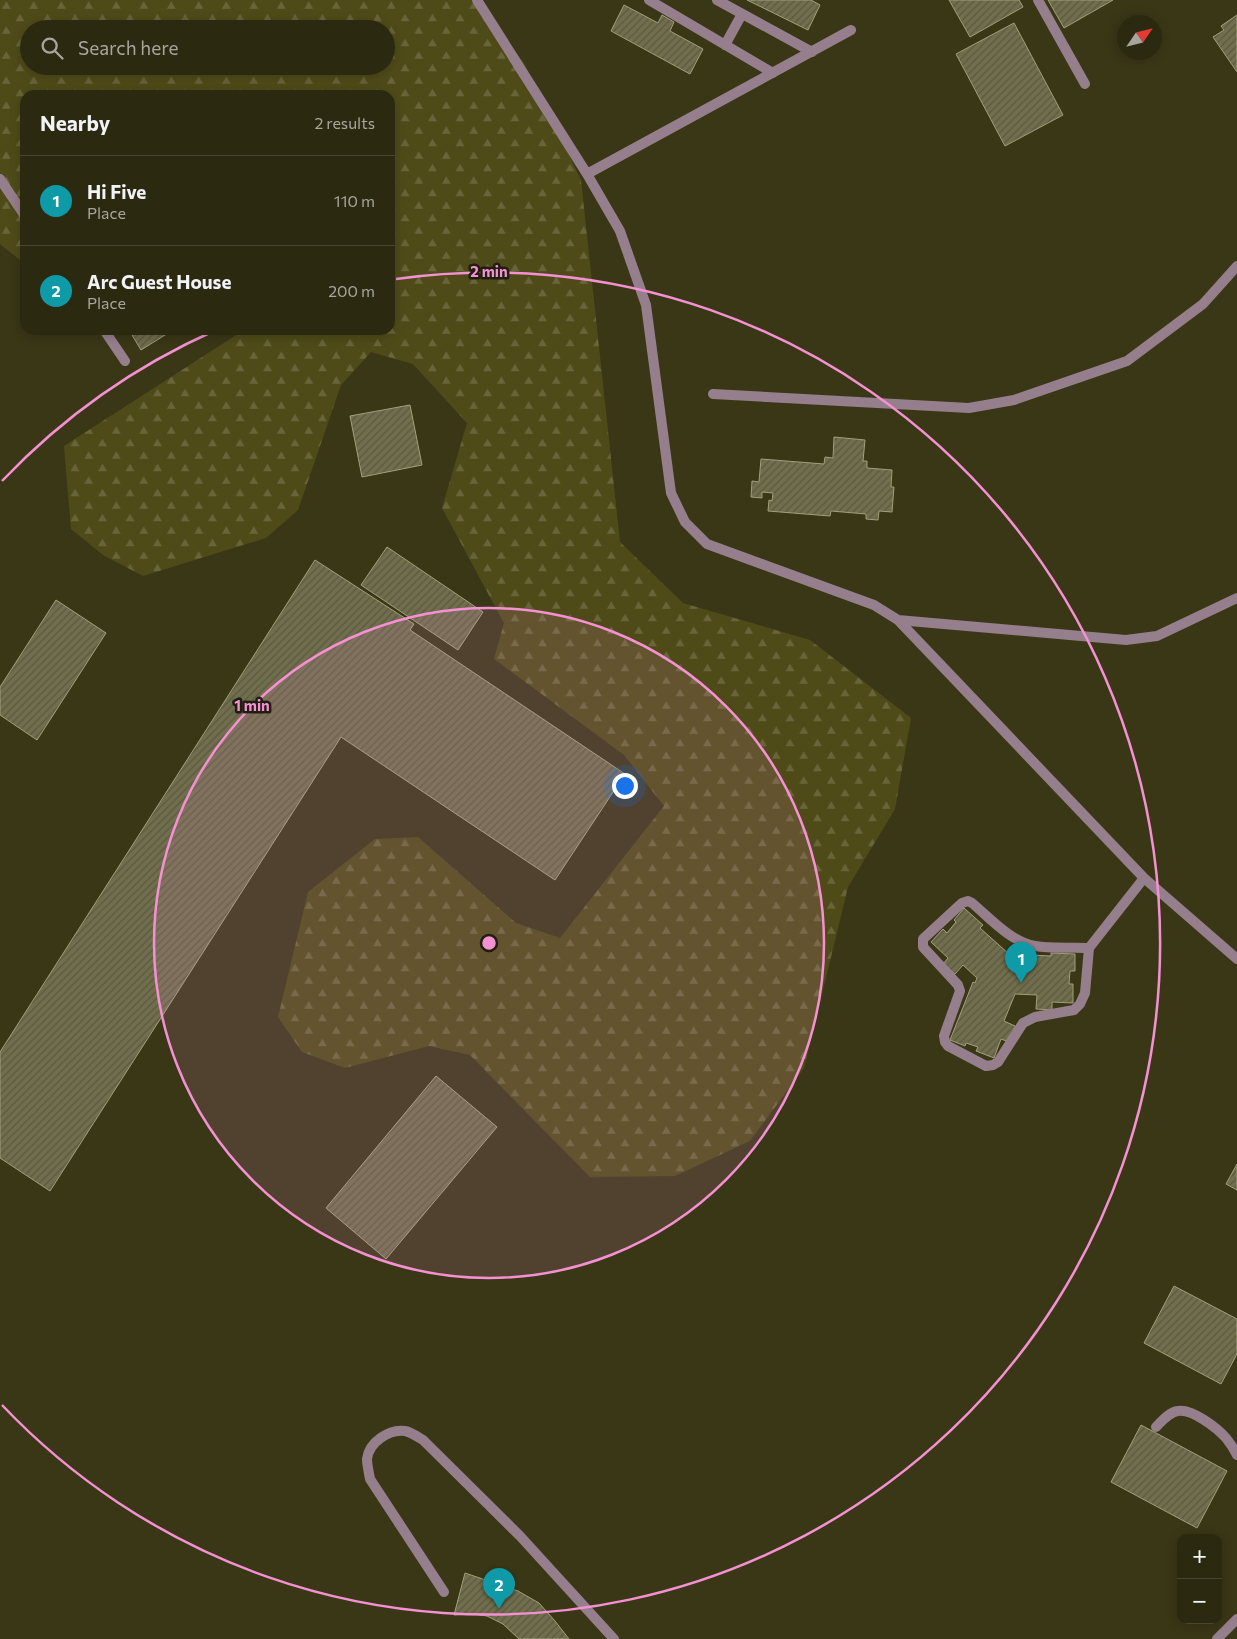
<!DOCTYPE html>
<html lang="en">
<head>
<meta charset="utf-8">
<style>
  :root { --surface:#2c2911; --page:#34311a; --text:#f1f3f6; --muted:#a6a69f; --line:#484531; --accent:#f591d2 }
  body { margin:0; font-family:Commissioner,sans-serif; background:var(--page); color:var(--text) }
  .controls { position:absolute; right:15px; bottom:15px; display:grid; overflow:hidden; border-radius:10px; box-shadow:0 2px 12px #0003 }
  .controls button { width:45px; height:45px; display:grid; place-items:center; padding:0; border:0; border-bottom:1px solid var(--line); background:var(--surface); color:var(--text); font:25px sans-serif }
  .compass { position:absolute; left:1117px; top:15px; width:45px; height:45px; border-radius:50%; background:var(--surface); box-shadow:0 2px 12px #0003; rotate:55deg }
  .you { position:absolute; left:624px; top:785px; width:18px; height:18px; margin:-12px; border:4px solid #fff; border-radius:50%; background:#1a73e8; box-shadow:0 0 0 8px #1a73e833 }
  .badge { display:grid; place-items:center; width:32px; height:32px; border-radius:50%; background:var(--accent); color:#fff; font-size:16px; font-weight:700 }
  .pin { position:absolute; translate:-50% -41px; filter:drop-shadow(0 1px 2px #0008) }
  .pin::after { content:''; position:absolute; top:26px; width:18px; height:15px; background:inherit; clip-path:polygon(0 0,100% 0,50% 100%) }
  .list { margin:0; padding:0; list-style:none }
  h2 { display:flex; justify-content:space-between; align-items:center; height:65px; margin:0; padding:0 20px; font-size:21px }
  h2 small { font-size:16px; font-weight:400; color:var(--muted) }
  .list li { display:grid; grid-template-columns:32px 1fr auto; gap:15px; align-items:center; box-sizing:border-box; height:90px; padding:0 20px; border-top:1px solid var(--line) }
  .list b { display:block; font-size:19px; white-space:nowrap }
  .list p { margin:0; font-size:16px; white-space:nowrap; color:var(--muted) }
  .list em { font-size:16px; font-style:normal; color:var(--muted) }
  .icon { flex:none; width:28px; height:28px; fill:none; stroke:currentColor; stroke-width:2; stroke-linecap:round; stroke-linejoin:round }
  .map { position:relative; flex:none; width:1237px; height:1639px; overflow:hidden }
  .search { position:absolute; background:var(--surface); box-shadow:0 2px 12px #0003; left:20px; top:20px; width:375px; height:55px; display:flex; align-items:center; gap:12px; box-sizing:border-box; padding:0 18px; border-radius:28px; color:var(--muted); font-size:19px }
  .panel { position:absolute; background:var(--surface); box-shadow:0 2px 12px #0003; left:20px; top:90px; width:375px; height:245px; border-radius:15px }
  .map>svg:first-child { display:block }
  .forest { fill:url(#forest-firs); fill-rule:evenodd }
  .building { fill:url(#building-hatch); stroke:#a29f7c }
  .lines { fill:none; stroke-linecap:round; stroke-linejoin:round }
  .service { stroke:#967f8c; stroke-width:10 }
  .minor { stroke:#967f8c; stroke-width:10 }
  .ring { fill:none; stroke:#f591d2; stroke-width:2.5 }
  .centre { fill:#f591d2; stroke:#1f1e10; stroke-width:2.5 }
  .ring-label { font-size:15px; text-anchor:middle; font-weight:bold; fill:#f591d2; stroke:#1f1e10; stroke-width:5; stroke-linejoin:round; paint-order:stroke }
</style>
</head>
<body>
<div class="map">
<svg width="1237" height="1639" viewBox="0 0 1237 1639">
  <defs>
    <pattern id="forest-firs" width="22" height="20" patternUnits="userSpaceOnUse" patternTransform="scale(1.25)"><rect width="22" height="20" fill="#4f4b19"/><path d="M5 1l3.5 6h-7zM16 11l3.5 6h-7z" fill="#68653a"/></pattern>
    <pattern id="building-hatch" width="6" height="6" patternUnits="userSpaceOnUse" patternTransform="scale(1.25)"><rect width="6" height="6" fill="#716e4c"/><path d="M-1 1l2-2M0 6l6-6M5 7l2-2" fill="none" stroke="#595846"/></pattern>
  </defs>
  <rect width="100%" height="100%" fill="#3a3717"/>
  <!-- forest -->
  <path class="forest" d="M 0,0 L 477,0 L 524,63 L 581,180 L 620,542 L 683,603 L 810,640 L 911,718 L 895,809 L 848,887 L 804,1068 L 750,1141 L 675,1176 L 590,1177 L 470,1055 L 429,1046 L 345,1068 L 302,1052 L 278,1017 L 308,892 L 375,839 L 418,837 L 516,923 L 560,938 L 664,806 L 624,755 L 494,659 L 504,623 L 442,508 L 467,423 L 413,364 L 371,352 L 341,385 L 298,510 L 266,538 L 143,576 L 103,555 L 71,529 L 64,446 L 244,330 L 390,330 L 390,95 L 25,95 L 25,264 L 0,244 ZM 29,29 L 386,29 L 386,66 L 29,66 Z"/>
  <!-- building -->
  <path class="building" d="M 747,0 L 811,0 L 820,5 L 808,30 Z
    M 949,0 L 1019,0 L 1023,7 L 970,37 Z
    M 1048,0 L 1113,0 L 1064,28 Z
    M 624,5 L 658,23 L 662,15 L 674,22 L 670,31 L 703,49 L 690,74 L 611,31 Z
    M 1237,15 L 1237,72 L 1213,37 L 1224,30 L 1221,26 Z
    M 1014,23 L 1063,115 L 1005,146 L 956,54 Z
    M 129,330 L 173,330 L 141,350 Z
    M 410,405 L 422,465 L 362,477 L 350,416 Z
    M 834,437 L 865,440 L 863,461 L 867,461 L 867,468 L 892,470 L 891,487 L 894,487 L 892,512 L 879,511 L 878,520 L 866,519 L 866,514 L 831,511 L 830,516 L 768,511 L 769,500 L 772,501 L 773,493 L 762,492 L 762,498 L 751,497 L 752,481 L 759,482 L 761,459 L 824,464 L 825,457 L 833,458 Z
    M 387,547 L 483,612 L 458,650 L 361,585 Z
    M 315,560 L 414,624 L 410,630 L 625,774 L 555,880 L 341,737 L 50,1191 L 0,1158 L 0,1052 Z
    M 56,600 L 106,633 L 37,740 L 0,715 L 0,687 Z
    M 964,908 L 983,925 L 980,928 L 1009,954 L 1051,956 L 1051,953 L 1075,954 L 1075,971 L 1070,971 L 1069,984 L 1073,984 L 1073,1003 L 1052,1002 L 1052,1010 L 1036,1009 L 1037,995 L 1015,994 L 1004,1021 L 1015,1026 L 1009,1042 L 1001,1039 L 994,1058 L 976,1051 L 978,1047 L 966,1043 L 965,1046 L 950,1040 L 973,982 L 975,983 L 977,978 L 963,965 L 955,974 L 943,964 L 948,958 L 931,942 L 943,929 L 947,933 L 956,922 L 954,920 Z
    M 436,1076 L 497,1127 L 386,1259 L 326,1208 Z
    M 1237,1164 L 1237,1190 L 1226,1184 Z
    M 1174,1286 L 1237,1319 L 1237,1354 L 1221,1384 L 1144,1343 Z
    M 1141,1425 L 1227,1471 L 1197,1528 L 1111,1482 Z
    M 465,1573 L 518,1591 L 539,1603 L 555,1621 L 569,1639 L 519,1639 L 503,1624 L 487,1616 L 473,1614 L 454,1615 Z"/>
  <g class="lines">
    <!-- service -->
    <path class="service" d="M 713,394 L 969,408 L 1014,400 L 1127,361 L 1203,304 L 1237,266"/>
    <!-- minor -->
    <path class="minor" d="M 477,0 L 587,174 L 620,231 L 646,305 L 671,493 L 685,522 L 707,544 L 874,605 L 898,620 L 1144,878 L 1237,959
      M 649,0 L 773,73
      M 717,0 L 812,52
      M 1038,0 L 1085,84
      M 725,45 L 742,14
      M 587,174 L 851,30
      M 0,179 L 25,216
      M 104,330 L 125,361
      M 898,620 L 1126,640 L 1157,636 L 1237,598
      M 1089,948 C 1072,947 1052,949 1035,946 C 1011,942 990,918 972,903 L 968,901 L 962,903 L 923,939 L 923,947 L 958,985 L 960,991 L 944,1036 L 945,1042 L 948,1046 L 986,1066 L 993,1065 L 998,1062 L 1023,1023 L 1035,1017 L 1074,1010 L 1080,1004 L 1085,993 L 1089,948 L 1144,878
      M 1156,1427 C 1162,1421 1169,1412 1178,1411 C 1193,1409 1217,1428 1226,1438 C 1230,1443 1234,1449 1237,1455
      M 444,1592 L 370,1479 C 369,1473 367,1465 367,1459 C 369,1442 389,1429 405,1431 C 411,1432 418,1437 423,1440 L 520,1536 L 614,1639
      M 1217,1639 L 1237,1619"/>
  </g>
  <!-- distance rings -->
  <circle cx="489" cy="943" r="335" fill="#f591d2" fill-opacity=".12"/>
  <g class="ring">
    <circle cx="489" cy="943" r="335"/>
    <path d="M2 481A671 671 0 0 1 216 330M396 279A671 671 0 1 1 2 1405"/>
  </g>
  <circle cx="489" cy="943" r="8" class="centre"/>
  <g class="ring-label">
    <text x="489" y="277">2 min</text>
    <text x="252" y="711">1 min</text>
  </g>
</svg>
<div class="controls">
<button>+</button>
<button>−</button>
</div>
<svg class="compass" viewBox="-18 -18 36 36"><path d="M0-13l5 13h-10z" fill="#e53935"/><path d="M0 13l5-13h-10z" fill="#a6a69f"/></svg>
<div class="you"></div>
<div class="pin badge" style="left:1021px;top:983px;background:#0f9aa8">1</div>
<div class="pin badge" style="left:499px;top:1609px;background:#0f9aa8">2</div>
<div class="search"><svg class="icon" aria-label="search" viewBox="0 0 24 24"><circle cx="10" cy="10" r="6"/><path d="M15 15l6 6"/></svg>Search here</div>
<section class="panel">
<h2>Nearby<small>2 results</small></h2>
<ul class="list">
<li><span class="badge" style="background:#0f9aa8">1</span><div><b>Hi Five</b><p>Place</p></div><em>110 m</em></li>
<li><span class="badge" style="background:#0f9aa8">2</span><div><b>Arc Guest House</b><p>Place</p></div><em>200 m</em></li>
</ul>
</section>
</div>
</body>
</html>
